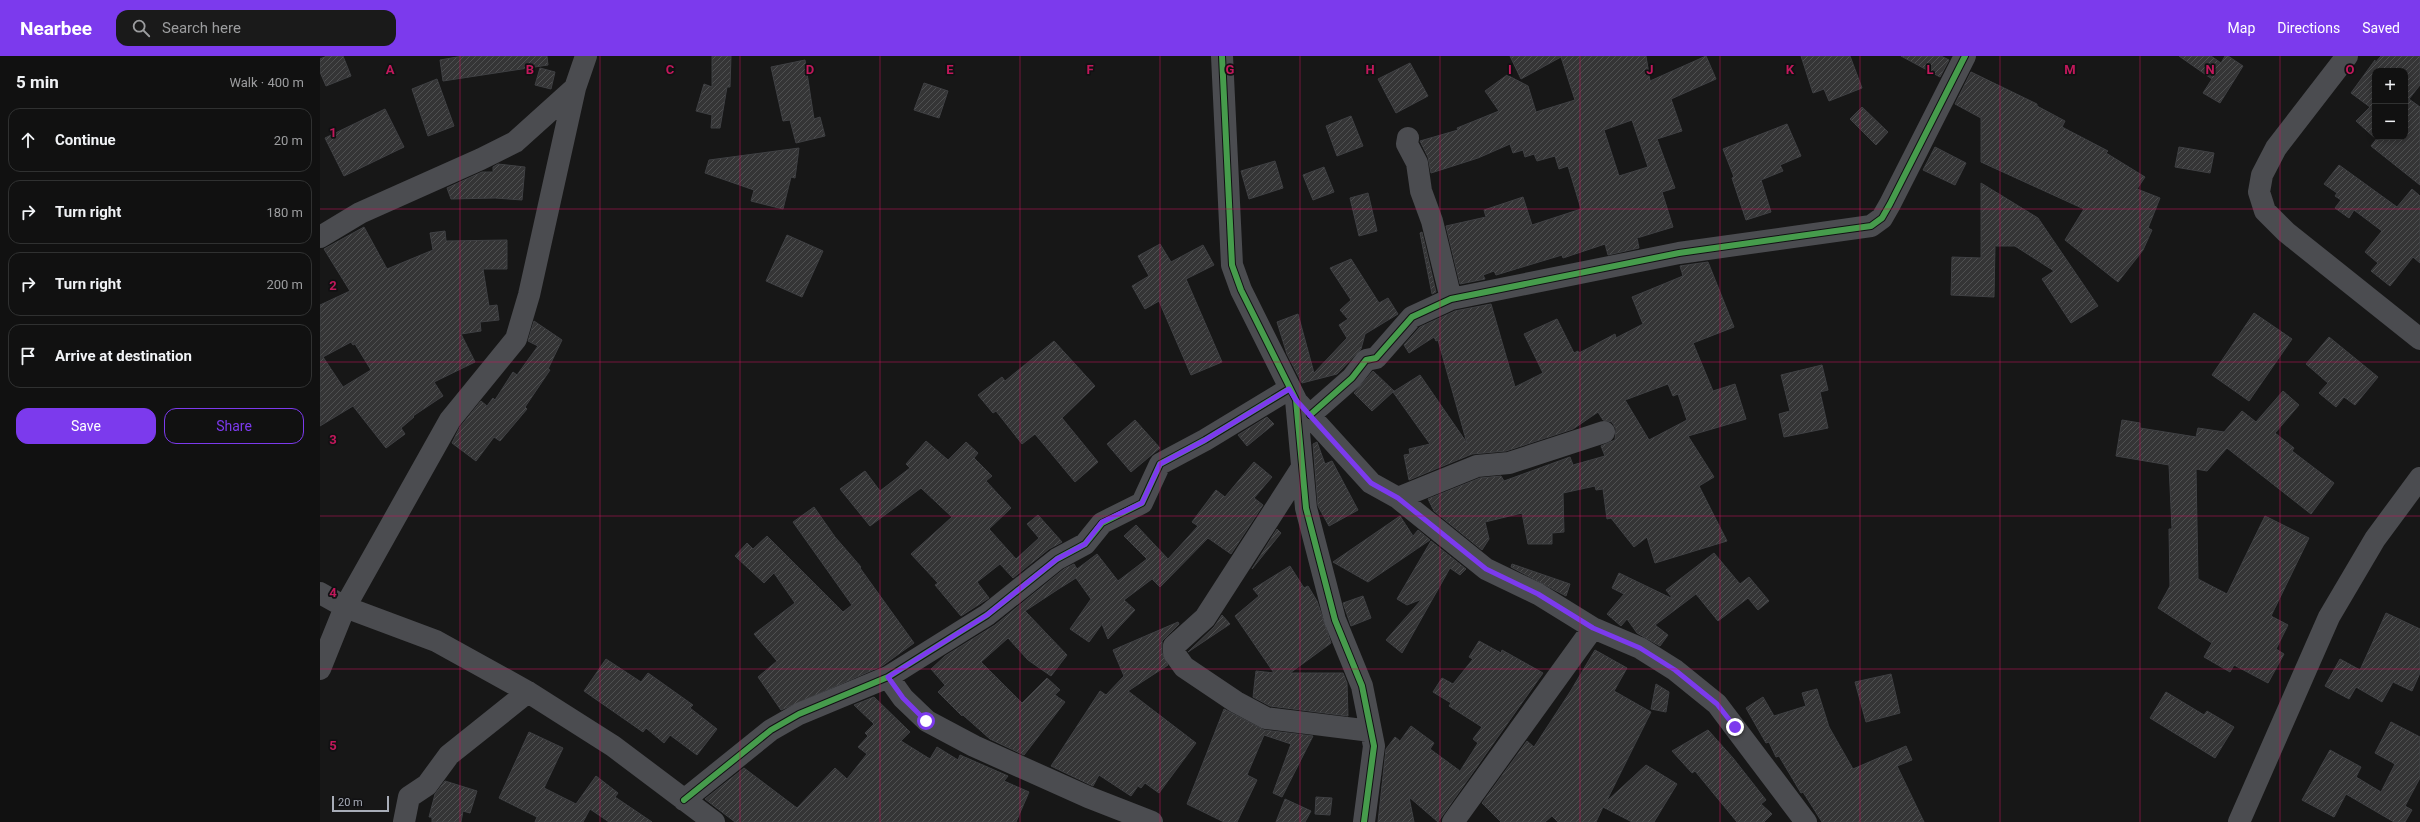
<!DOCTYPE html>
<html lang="en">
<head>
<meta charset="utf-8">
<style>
  :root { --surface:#111; --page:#1a1a1a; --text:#f1f3f6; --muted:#9c9d9f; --line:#303131; --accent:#7c3aed }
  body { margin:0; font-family:Roboto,sans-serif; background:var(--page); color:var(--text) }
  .controls { position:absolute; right:12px; top:12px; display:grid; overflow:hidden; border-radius:8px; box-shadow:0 2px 6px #0003 }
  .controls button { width:36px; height:36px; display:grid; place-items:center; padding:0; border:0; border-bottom:1px solid var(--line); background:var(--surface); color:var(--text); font:20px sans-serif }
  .scale { position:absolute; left:12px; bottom:10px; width:57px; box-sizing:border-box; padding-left:4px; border:2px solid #a8adb8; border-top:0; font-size:11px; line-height:14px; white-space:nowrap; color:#a8adb8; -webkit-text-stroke:3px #111113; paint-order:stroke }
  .stop { position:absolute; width:12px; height:12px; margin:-9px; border:3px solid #7c3aed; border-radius:50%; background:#fff }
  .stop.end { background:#7c3aed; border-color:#fff; box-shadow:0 1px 4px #0008 }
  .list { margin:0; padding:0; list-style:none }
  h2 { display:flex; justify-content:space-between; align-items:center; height:52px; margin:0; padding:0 16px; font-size:17px }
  h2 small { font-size:13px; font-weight:400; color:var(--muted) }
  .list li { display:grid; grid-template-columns:26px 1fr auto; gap:12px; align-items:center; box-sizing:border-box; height:64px; margin:0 8px 8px; padding:0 8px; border:1px solid var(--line); border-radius:12px }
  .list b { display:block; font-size:15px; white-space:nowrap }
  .list em { font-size:13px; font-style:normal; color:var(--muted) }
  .actions { display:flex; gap:8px; padding:12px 16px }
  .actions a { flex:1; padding:9px 0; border:1px solid var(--accent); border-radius:12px; text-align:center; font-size:14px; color:var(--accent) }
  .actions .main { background:var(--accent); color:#fff }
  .icon { flex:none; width:22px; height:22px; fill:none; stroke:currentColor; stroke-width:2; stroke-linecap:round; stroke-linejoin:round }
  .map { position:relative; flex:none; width:2100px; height:766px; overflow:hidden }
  header { display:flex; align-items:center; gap:24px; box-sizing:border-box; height:56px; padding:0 20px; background:var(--accent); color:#fff }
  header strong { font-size:19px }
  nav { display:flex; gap:22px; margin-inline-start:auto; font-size:14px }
  .search { width:280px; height:36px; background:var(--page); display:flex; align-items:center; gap:10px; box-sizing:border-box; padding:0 14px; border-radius:12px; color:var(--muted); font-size:15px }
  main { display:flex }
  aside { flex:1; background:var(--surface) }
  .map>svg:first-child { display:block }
  .building { fill:url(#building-hatch); stroke:#3f4043; fill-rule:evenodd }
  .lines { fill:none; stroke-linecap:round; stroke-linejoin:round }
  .minor { stroke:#4b4c50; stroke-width:22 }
  .cycleway-casing { stroke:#111113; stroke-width:8 }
  .cycleway { stroke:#469c4c; stroke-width:6 }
  .route { stroke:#7c3aed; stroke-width:5 }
  .grid { fill:none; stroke:#c2185b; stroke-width:1; stroke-opacity:0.55 }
  .grid-label { font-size:13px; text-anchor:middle; font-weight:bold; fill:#c2185b; stroke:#111113; stroke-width:3.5; stroke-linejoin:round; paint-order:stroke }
</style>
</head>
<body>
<header>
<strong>Nearbee</strong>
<div class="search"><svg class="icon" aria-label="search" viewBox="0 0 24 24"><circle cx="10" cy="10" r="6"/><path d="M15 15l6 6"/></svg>Search here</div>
<nav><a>Map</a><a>Directions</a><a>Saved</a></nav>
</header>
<main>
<aside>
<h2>5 min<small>Walk · 400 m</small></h2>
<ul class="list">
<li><svg class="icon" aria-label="ahead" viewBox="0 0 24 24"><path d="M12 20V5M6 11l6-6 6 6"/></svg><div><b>Continue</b></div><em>20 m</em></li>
<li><svg class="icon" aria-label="right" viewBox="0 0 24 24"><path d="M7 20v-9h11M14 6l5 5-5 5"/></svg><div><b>Turn right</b></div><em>180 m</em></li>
<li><svg class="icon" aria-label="right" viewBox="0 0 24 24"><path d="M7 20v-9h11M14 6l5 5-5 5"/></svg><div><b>Turn right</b></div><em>200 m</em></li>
<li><svg class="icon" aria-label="arrive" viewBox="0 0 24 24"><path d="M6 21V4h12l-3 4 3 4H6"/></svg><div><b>Arrive at destination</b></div></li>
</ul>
<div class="actions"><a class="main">Save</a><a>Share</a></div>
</aside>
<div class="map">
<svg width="2100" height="766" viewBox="0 0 2100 766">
  <defs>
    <pattern id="building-hatch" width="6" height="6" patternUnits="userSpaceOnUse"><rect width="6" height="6" fill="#353536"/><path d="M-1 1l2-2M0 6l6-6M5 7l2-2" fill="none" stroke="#4f5051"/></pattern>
  </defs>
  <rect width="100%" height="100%" fill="#171717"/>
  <!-- building -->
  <path class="building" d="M 7,0 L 23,0 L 31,20 L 6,30 L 0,16 L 0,3 Z
    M 143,0 L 227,0 L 228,9 L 123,25 L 120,4 Z
    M 392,0 L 411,0 L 410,31 L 407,31 L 400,72 L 391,72 L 392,59 L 376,55 L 384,28 L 392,31 Z
    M 1190,0 L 1326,0 L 1330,25 L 1386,0 L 1396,23 L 1351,43 L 1362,75 L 1337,83 L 1355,132 L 1342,136 L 1353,171 L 1317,182 L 1319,192 L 1288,199 L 1285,188 L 1243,202 L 1242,199 L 1176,219 L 1174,215 L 1163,219 L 1165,223 L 1140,228 L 1126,170 L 1166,161 L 1164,154 L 1203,141 L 1212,169 L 1261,153 L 1248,110 L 1239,113 L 1235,100 L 1217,105 L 1214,98 L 1205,101 L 1203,94 L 1193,97 L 1190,88 L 1158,102 L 1111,117 L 1108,101 L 1100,85 L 1138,74 L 1137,72 L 1179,55 L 1165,35 L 1187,19 L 1208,30 L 1216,56 L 1255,44 L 1241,1 L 1201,23 ZM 1312,64 L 1328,111 L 1299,120 L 1284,74 Z
    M 1481,0 L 1530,0 L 1542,32 L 1509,45 L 1504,33 L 1493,37 Z
    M 1581,0 L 1621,0 L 1629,4 L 1620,21 Z
    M 1859,0 L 1891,0 L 1901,7 L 1905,0 L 1908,0 L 1923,10 L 1900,47 L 1883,37 L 1892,23 Z
    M 2061,0 L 2100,0 L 2100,29 L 2089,43 L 2100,51 L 2100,129 L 2051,90 L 2058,81 L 2085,81 L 2085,15 L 2055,15 L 2055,82 L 2036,65 L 2050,51 L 2031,37 L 2055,4 L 2055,7 Z
    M 485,4 L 494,63 L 500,61 L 505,80 L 476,87 L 470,64 L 463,65 L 451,11 Z
    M 1090,7 L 1108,40 L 1076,57 L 1058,23 Z
    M 220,12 L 235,16 L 231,33 L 215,29 Z
    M 1651,16 L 1717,48 L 1717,50 L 1745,65 L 1742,71 L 1788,95 L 1786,97 L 1825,121 L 1817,133 L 1840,142 L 1828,172 L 1832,174 L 1823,194 L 1798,226 L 1745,184 L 1764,153 L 1661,106 L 1661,62 L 1635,48 Z
    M 117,23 L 134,70 L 108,80 L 92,33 Z
    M 604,27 L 628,35 L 619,62 L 594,54 Z
    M 1542,51 L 1568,76 L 1556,89 L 1530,63 Z
    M 65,53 L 84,91 L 24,120 L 5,82 Z
    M 1031,60 L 1043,90 L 1017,100 L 1006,70 Z
    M 1467,68 L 1481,100 L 1460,109 L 1463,115 L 1441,124 L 1451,156 L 1426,164 L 1412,122 L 1414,121 L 1403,93 Z
    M 1615,91 L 1646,107 L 1635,129 L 1603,114 Z
    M 1859,91 L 1894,97 L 1890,117 L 1855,111 Z
    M 479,92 L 475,122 L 471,121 L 463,153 L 431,145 L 434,134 L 385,117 L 389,104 Z
    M 955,105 L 963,132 L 929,143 L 921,115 Z
    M 178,108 L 205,111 L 202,144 L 175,142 L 131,143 L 127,132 L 162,116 L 173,116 L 173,111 Z
    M 2019,109 L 2077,151 L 2092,133 L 2100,140 L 2100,207 L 2093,201 L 2070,230 L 2051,215 L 2058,207 L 2045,196 L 2062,175 L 2034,154 L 2029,162 L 2015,152 L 2021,144 L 2015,140 L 2017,137 L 2004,128 Z
    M 1004,111 L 1014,136 L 993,144 L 983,119 Z
    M 1661,127 L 1718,162 L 1778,250 L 1751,267 L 1722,223 L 1734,215 L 1695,190 L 1675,190 L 1674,241 L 1631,239 L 1632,201 L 1661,202 Z
    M 1048,137 L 1057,175 L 1039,180 L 1030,142 Z
    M 44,171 L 67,213 L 113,194 L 110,177 L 125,175 L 126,185 L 187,184 L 187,213 L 163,213 L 169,250 L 177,249 L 179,264 L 160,266 L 161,275 L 141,278 L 155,306 L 114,326 L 123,340 L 93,360 L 94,361 L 81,372 L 85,378 L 66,392 L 33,350 L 0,370 L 0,249 L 30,235 L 4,193 ZM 31,286 L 33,289 L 35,288 L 51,314 L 23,331 L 3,301 Z
    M 1102,176 L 1116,236 L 1112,238 L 1100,177 Z
    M 467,179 L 503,195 L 482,241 L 446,225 Z
    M 840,188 L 851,206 L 883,189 L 894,209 L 866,223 L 902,306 L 871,319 L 839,245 L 825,253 L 812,230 L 829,220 L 818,200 Z
    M 1031,203 L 1059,247 L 1068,242 L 1078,258 L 1045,278 L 1041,293 L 1017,318 L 982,327 L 967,298 L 957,266 L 978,258 L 994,317 L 1027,282 L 1019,269 L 1028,263 L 1020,254 L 1031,244 L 1010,212 Z
    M 1388,206 L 1414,271 L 1373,287 L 1393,335 L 1415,328 L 1426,363 L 1368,380 L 1394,421 L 1379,430 L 1407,485 L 1335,507 L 1327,481 L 1314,491 L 1291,462 L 1287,463 L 1283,433 L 1276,434 L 1275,430 L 1243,437 L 1244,476 L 1232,477 L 1232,488 L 1208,488 L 1202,457 L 1165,466 L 1169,483 L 1162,494 L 1114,455 L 1108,443 L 1160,422 L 1181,420 L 1184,425 L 1250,401 L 1253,409 L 1285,400 L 1281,390 L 1295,384 L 1296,373 L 1292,366 L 1283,364 L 1278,356 L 1253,373 L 1186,395 L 1152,398 L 1089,424 L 1084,399 L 1090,398 L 1089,393 L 1110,388 L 1073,336 L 1100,319 L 1147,387 L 1118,284 L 1116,285 L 1114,281 L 1089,297 L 1084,289 L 1100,271 L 1135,255 L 1171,248 L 1195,331 L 1223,317 L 1204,278 L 1237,263 L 1254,297 L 1258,295 L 1259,297 L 1295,278 L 1296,282 L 1323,268 L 1312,241 L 1363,220 L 1360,210 ZM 1348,328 L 1353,340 L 1358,338 L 1367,364 L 1329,384 L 1305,344 Z
    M 1934,257 L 1972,283 L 1929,345 L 1892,319 Z
    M 214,265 L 242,284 L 228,313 L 230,314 L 205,351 L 207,353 L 180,385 L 174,381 L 156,405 L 132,387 L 140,371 L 161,345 L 167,350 L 173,342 L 175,344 L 193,316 L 197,319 L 218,290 L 208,285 Z
    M 2009,281 L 2058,321 L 2035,349 L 2024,341 L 2016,351 L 1999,337 L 2008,327 L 1986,308 Z
    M 734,285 L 775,330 L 742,362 L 778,406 L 755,426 L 715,378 L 702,388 L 676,355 L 673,357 L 658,339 L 682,321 L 685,325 Z
    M 1502,309 L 1508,334 L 1500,336 L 1508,372 L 1464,381 L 1459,358 L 1470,355 L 1461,319 Z
    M 1053,315 L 1074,335 L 1052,355 L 1034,337 Z
    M 1963,335 L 1979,349 L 1955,377 L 1974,392 L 1972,395 L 2014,427 L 1991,458 L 1907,392 L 1887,415 L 1876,413 L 1878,523 L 1907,538 L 1945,460 L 1989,482 L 1951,560 L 1968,569 L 1956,593 L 1964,598 L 1948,627 L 1914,609 L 1910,616 L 1884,601 L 1892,587 L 1838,552 L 1850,530 L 1849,473 L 1852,473 L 1849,409 L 1796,400 L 1802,364 L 1820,367 L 1820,372 L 1876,381 L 1878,372 L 1904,376 L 1922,355 L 1936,366 Z
    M 947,361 L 954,368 L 927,390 L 918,379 Z
    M 815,364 L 840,392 L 811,416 L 787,388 Z
    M 606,385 L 628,404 L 646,386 L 658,397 L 654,402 L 672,420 L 666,425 L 691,452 L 669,473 L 696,503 L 719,482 L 707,468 L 718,459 L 742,486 L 729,493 L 693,522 L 680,508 L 657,526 L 669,542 L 641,560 L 615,529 L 618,527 L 591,498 L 632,461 L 601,432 L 550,470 L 520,433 L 545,415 L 560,435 L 590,412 L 586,408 Z
    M 997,386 L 1005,408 L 1012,405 L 1038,454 L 1009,470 L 998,450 L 993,388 Z
    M 934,406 L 952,421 L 934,442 L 943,449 L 911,498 L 888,482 L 840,531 L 832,523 L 804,544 L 815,554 L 788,583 L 782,568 L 769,586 L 750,573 L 771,543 L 756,522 L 740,532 L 705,555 L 747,599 L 731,620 L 708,604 L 688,582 L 661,606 L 702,647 L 727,622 L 740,634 L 735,639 L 745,646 L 704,699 L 670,683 L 643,659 L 642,660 L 618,636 L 625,629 L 611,613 L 625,600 L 675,569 L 744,513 L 754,508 L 757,513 L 777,498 L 798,525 L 827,503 L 804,480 L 816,469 L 848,503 L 878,470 L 872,466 L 896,434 L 905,441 Z
    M 494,451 L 515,481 L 541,511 L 540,512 L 594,587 L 562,610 L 461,654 L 438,621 L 457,605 L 434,578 L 475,547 L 454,517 L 444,527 L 415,500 L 427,487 L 433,493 L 447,480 L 523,556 L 532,549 L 473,466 Z
    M 1080,460 L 1093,480 L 1098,474 L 1110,484 L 1048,526 L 1013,506 Z
    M 957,473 L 961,477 L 932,513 Z
    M 1111,485 L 1146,513 L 1140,519 L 1130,512 L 1082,597 L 1066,584 L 1102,543 L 1087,549 L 1077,543 Z
    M 1394,497 L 1420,528 L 1429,521 L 1449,545 L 1438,554 L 1428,542 L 1398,565 L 1376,538 L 1335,569 L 1348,579 L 1340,590 L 1317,577 L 1307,563 L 1301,570 L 1287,558 L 1304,538 L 1292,532 L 1299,517 L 1353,543 L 1346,534 Z
    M 1192,508 L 1250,528 L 1246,540 L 1191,511 Z
    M 970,510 L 984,532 L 988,530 L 997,545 L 1011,587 L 970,617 L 1023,617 L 1027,627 L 1028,660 L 950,650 L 933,641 L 936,615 L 954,617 L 915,560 L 939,540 L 933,533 Z
    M 1043,540 L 1051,562 L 1031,570 L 1023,547 Z
    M 2066,557 L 2100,573 L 2100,617 L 2092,635 L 2073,626 L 2062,646 L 2036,631 L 2029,643 L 2005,630 L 2020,603 L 2040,614 Z
    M 902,559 L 910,568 L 868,596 L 894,571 Z
    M 858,566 L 859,568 L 842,585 L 842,597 L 848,609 L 808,635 L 876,687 L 839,737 L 825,727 L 821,732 L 818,730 L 811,740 L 779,719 L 773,730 L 731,710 L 780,635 L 786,639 L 804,620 L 793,594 Z
    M 1159,585 L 1181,597 L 1182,594 L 1223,617 L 1118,766 L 1089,741 L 1094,766 L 1058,766 L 1066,693 L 1075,681 L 1080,685 L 1091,670 L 1114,687 L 1110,693 L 1140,715 L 1158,687 L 1153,683 L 1162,671 L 1129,650 L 1131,647 L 1113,636 L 1122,622 L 1133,628 L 1153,603 L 1149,601 Z
    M 1275,594 L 1307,612 L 1294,635 L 1331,656 L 1286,746 L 1326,709 L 1357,728 L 1334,766 L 1312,766 L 1283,751 L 1276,766 L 1238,766 L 1232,760 L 1225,766 L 1181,766 L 1162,747 L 1207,685 L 1214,691 L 1250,636 Z
    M 286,603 L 321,626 L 328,617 L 373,649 L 370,652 L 397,673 L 377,699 L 350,679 L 344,687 L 326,672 L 323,676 L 264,635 Z
    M 1571,618 L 1580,657 L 1546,666 L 1535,626 Z
    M 1336,628 L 1349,636 L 1346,656 L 1331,653 Z
    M 1497,633 L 1509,671 L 1533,713 L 1586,690 L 1592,704 L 1577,710 L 1604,766 L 1502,766 L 1483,736 L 1481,737 L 1459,700 L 1456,701 L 1449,686 L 1446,687 L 1426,652 L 1443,641 L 1454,660 L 1486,650 L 1482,637 Z
    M 1846,636 L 1884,659 L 1887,655 L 1914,671 L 1895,702 L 1830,662 Z
    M 554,641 L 590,676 L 581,685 L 610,703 L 617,691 L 638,704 L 640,699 L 688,720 L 684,725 L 709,736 L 696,766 L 415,766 L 385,743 L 424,712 L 477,752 L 515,712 L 527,723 L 547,698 L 538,691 L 548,680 L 545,677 L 554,668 L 534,649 Z
    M 904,653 L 944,674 L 993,680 L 962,741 L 953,737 L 971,688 L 944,679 L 927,719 L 937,724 L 917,766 L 904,766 L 867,748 Z
    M 2071,666 L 2100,681 L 2100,722 L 2085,750 L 2092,754 L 2085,766 L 2074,766 L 2026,738 L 2014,761 L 1982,744 L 2010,694 L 2041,711 L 2036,721 L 2061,736 L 2075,708 L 2055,697 Z
    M 1388,674 L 1413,702 L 1446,744 L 1441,748 L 1452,758 L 1444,766 L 1417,766 L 1375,715 L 1372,717 L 1352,695 Z
    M 209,676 L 243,692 L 224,732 L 256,748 L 276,720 L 298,737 L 295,741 L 332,766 L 289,766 L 270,753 L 263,766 L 215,766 L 217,761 L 179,742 Z
    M 125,725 L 157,735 L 150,757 L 143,755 L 141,766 L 112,766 L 112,761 L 109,761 L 115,738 Z
    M 996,741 L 1012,742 L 1010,759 L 995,758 Z
    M 965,743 L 991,755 L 985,766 L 956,766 Z"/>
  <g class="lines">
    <!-- minor -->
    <path class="minor" d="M 902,0 L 912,209 L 921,234 L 976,344 L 986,452 L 1015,564 L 1042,630 L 1054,690 L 1044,766
      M 2027,0 L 1956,92 L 1942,119 L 1939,136 L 1945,155 L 1966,176 L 2100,283
      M 1088,82 L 1087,88 L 1097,107 L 1101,135 L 1112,165 L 1131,243
      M 0,181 L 40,157 L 161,103 L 195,86 L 255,32
      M 979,348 L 1051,427 L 1078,442 L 1166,513 L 1218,538 L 1273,572 L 1320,592 L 1355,614 L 1397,648 L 1486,766
      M 990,359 L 1032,322 L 1046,304 L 1056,302 L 1092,261 L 1131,243 L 1359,197 L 1551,170 L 1562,162 L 1570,148 L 1645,0
      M 981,413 L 885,562 L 854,590 L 854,597 L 864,611 L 916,646 L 946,662 L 1051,675
      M 1078,442 L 1157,410 L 1189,407 L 1284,376
      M 0,537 L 25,551 L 116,585 L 208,636 L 293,690 L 394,766
      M 0,613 L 25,551 L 130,364 L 196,283 L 209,239 L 255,32 L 266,0
      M 568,621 L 583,642 L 607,665 L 654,690 L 768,741 L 832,766
      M 364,744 L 451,674 L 479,658 L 568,621 L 667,559 L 737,503 L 765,488 L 782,467 L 822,447 L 840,408 L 885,384 L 969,333
      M 84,766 L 89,741 L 107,729 L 129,699 L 208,636
      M 1133,766 L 1273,572
      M 1919,766 L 2009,561 L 2055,483 L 2100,422"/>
    <defs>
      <path id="cycleway" d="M 902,0 L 912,209 L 921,234 L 976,344 L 986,452 L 1015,564 L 1042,630 L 1054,690 L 1044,766
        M 990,359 L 1032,322 L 1046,304 L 1056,302 L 1092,261 L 1131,243 L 1359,197 L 1551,170 L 1562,162 L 1570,148 L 1645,0
        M 364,744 L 451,674 L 479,658 L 568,621 L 667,559 L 737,503 L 765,488 L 782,467 L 822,447 L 840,408 L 885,384 L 969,333"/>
    </defs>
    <!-- cycleway casing -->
    <use href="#cycleway" class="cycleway-casing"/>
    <!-- cycleway -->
    <use href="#cycleway" class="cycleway"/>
  </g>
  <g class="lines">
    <!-- route -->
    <path class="route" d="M 606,665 L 583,642 L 568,621 L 667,559 L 737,503 L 765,488 L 782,466 L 822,447 L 840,408 L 885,384 L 969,333 L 976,344 L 1051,427 L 1078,442 L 1166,513 L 1218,538 L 1273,572 L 1320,592 L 1355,614 L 1397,648 L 1415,671"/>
  </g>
  <!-- grid -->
  <path class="grid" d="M 140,0 L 140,766M 280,0 L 280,766M 420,0 L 420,766M 560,0 L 560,766M 700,0 L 700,766M 840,0 L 840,766M 980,0 L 980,766M 1120,0 L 1120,766M 1260,0 L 1260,766M 1400,0 L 1400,766M 1540,0 L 1540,766M 1680,0 L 1680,766M 1820,0 L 1820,766M 1960,0 L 1960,766M 0,153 L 2100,153M 0,306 L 2100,306M 0,460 L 2100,460M 0,613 L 2100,613"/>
  <g class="grid-label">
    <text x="70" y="18">A</text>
    <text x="210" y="18">B</text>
    <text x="350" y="18">C</text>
    <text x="490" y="18">D</text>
    <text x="630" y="18">E</text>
    <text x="770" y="18">F</text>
    <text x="910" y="18">G</text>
    <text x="1050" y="18">H</text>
    <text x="1190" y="18">I</text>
    <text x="1330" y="18">J</text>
    <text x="1470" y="18">K</text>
    <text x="1610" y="18">L</text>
    <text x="1750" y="18">M</text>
    <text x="1890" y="18">N</text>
    <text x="2030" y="18">O</text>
    <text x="13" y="81">1</text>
    <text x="13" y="234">2</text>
    <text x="13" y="388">3</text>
    <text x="13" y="541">4</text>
    <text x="13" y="694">5</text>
  </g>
</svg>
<div class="controls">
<button>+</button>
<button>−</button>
</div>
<div class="scale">20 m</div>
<div class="stop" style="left:606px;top:665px"></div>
<div class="stop end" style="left:1415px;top:671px"></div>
</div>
</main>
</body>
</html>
